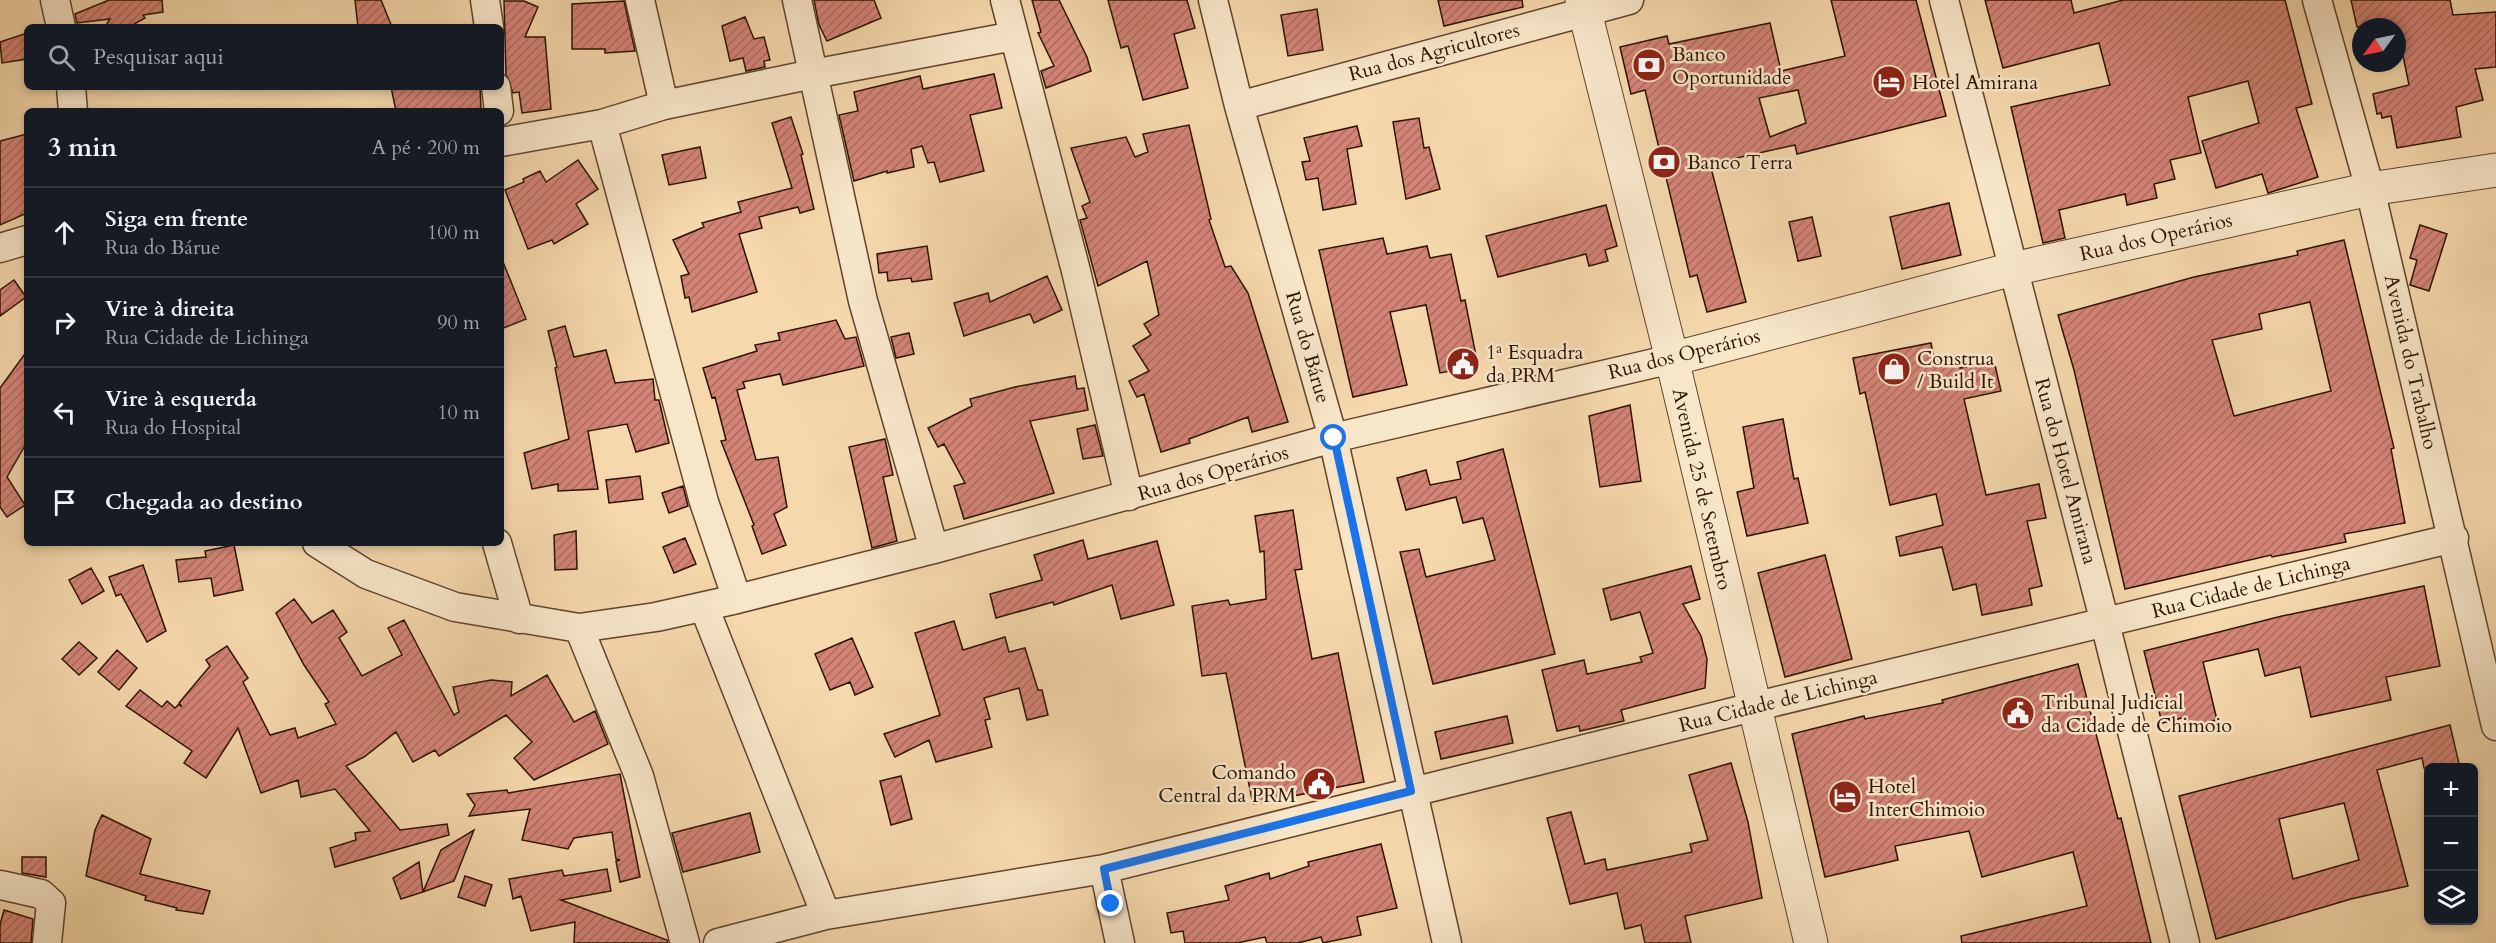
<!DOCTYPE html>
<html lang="pt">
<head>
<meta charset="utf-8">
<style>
  :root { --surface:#171b24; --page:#20242c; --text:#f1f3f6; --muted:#9ea1a6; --line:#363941 }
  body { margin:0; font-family:Cardo,serif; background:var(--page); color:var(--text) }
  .controls { position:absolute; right:18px; bottom:18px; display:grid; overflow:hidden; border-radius:9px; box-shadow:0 3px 9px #0003 }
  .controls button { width:54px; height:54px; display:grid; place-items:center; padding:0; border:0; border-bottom:2px solid var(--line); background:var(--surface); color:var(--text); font:30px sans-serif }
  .compass { position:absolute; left:2352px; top:18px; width:54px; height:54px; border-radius:50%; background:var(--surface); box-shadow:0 3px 9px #0003; rotate:237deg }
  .stop { position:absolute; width:18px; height:18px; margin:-14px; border:4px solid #1a73e8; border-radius:50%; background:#fff }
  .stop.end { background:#1a73e8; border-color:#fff; box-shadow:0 2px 6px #0008 }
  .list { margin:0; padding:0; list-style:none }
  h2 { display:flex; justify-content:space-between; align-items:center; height:78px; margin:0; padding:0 24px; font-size:26px }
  h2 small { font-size:20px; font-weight:400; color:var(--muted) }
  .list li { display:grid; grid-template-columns:39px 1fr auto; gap:18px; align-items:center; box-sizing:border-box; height:90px; padding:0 24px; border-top:2px solid var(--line) }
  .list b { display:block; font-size:22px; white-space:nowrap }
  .list p { margin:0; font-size:20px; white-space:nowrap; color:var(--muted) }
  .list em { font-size:20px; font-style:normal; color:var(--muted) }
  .icon { flex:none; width:33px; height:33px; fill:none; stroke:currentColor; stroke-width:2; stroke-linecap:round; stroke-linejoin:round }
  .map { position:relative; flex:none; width:2496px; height:943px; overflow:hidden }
  .search { position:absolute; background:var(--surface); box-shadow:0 3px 9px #0003; left:24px; top:24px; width:480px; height:66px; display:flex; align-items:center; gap:15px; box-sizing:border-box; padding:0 21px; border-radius:9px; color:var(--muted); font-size:22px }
  .panel { position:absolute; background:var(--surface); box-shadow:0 3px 9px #0003; left:24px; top:108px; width:480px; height:438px; border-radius:9px }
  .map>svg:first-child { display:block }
  .building { fill:url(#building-hatch); stroke:#2d1300; stroke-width:1.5; fill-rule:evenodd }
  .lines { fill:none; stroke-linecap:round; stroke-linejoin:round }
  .minor-casing { stroke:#5f442b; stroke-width:31 }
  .tertiary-casing { stroke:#5f442b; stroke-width:35 }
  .minor { stroke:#f8e6c9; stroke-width:28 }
  .tertiary { stroke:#f8e6c9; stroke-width:33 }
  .route { stroke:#1a73e8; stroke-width:8 }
  .labels { text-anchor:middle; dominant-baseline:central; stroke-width:5; stroke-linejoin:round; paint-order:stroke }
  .street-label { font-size:20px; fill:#2d1300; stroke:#f8e6c9 }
  .poi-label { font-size:20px; fill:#2d1300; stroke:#f8e6c9; text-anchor:start }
</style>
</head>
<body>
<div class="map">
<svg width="2496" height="943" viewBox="0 0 2496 943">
  <defs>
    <pattern id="building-hatch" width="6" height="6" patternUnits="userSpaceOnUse" patternTransform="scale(1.5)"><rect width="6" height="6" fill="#d48477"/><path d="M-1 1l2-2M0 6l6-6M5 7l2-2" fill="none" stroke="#ac6b5f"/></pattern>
  </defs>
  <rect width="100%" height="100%" fill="#f5d8ac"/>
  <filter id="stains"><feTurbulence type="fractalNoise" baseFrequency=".00333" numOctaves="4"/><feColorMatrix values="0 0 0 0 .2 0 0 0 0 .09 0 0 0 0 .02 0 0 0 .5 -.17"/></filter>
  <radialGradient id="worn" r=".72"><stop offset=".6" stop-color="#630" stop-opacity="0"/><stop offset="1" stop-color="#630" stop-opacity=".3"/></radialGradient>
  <!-- building -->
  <path class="building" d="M 109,0 L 162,0 L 163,12 L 143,15 L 145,18 L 129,27 L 105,27 L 110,19 L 77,23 L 75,14 Z
    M 355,0 L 381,0 L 392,27 L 358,27 Z
    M 814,0 L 874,0 L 881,18 L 827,41 L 819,25 Z
    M 1032,0 L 1059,0 L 1087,57 L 1091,71 L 1046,88 L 1041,71 L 1054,66 L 1038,33 L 1041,32 Z
    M 1108,0 L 1187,0 L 1195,28 L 1174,34 L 1188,88 L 1143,100 L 1128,46 L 1121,48 Z
    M 1438,0 L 1522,0 L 1523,7 L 1444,26 Z
    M 1831,0 L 1916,0 L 1946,116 L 1797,154 L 1795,145 L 1710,164 L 1746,302 L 1707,312 L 1697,275 L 1690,277 L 1645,90 L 1631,94 L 1620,47 L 1667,36 L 1669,44 L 1770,23 L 1781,71 L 1845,56 ZM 1798,90 L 1806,123 L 1770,137 L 1759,98 Z
    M 1985,0 L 2071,0 L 2074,13 L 2123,0 L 2285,0 L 2312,104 L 2296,108 L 2318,177 L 2268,193 L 2262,174 L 2216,188 L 2202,141 L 2259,123 L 2248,81 L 2188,97 L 2201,153 L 2170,160 L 2175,179 L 2154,184 L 2157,198 L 2127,205 L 2125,194 L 2059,210 L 2065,238 L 2043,243 L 2011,107 L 2110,85 L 2099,43 L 2003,68 Z
    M 2351,0 L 2450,0 L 2453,15 L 2496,12 L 2496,67 L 2475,69 L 2483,100 L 2456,107 L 2461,137 L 2397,148 L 2391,116 L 2382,118 L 2381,113 L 2377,114 L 2373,94 L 2409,85 L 2400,41 L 2397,42 L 2397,27 L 2357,27 Z
    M 504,1 L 524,1 L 538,7 L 525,37 L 545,37 L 551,109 L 522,113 L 519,92 L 513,93 L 506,75 Z
    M 624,1 L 635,51 L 605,53 L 605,49 L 572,49 L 572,4 Z
    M 1317,9 L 1323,50 L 1288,56 L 1281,15 Z
    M 745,17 L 754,39 L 764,37 L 770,60 L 764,61 L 765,67 L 746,71 L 743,58 L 730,61 L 722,26 Z
    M 27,33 L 27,59 L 2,63 L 0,42 Z
    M 994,74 L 1002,108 L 970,115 L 984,171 L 940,182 L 934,162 L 928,163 L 922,146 L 911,149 L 914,167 L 887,173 L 887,171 L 854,181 L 839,115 L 858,111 L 854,92 L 920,76 L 923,89 Z
    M 391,87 L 480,87 L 481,111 L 396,111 Z
    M 791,117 L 803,154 L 801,155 L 814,209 L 800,213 L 798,207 L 759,217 L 762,228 L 739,234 L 757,292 L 692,312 L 689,297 L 685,298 L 681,276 L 689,274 L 673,240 L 704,227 L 702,223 L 741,212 L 738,202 L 792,188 L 772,123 Z
    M 1419,118 L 1424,148 L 1429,147 L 1440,189 L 1406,199 L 1393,122 Z
    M 1189,125 L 1211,219 L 1209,220 L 1225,267 L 1231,266 L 1248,293 L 1288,422 L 1252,432 L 1248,417 L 1189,439 L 1190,443 L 1161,452 L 1144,394 L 1137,397 L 1129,381 L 1149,371 L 1133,346 L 1151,335 L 1144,324 L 1159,315 L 1147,261 L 1098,286 L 1080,220 L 1087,218 L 1082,206 L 1090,202 L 1071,148 L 1126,137 L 1135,157 L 1148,152 L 1143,134 Z
    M 1357,126 L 1362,146 L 1347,149 L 1356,204 L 1323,210 L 1318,178 L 1306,180 L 1302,162 L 1310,161 L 1304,138 Z
    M 27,134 L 27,213 L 0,225 L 0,141 Z
    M 700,147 L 706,178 L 669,185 L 662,155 Z
    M 578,160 L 598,189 L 576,204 L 588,224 L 554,244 L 552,240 L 528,249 L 505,190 L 524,182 L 523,179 L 540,171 L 546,182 Z
    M 1949,203 L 1961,255 L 1902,269 L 1890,217 Z
    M 1606,205 L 1617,246 L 1605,250 L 1608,261 L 1589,266 L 1586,254 L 1498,277 L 1486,236 Z
    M 1812,217 L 1821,256 L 1798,261 L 1789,222 Z
    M 2420,225 L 2447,234 L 2429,291 L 2410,285 L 2417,260 L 2410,258 Z
    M 1383,238 L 1387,254 L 1427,246 L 1430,258 L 1451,254 L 1461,301 L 1465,300 L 1478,366 L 1440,373 L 1426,305 L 1390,312 L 1407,385 L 1353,397 L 1319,250 Z
    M 2344,240 L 2394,448 L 2391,449 L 2405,523 L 2344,534 L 2346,542 L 2272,557 L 2271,555 L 2125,589 L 2074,370 L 2058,315 L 2194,277 L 2298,255 L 2297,251 ZM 2310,302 L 2331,391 L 2234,416 L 2212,340 L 2262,329 L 2259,314 Z
    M 927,246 L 932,279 L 912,282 L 911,278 L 888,281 L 887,272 L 879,273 L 877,254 Z
    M 501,257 L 526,319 L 501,329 Z
    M 1047,276 L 1062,310 L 1034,323 L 1030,314 L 964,336 L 954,303 L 988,293 L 990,302 Z
    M 14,280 L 26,297 L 0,316 L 0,290 Z
    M 836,320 L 845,339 L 856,337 L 864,366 L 783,385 L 780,374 L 743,382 L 745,388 L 737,390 L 756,460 L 778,457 L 787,507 L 774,514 L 786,545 L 762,554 L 752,526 L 754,525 L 721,441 L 726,440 L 715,397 L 712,398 L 703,368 L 757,351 L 755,345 L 780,340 L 778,333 Z
    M 565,326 L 574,357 L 606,350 L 615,383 L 653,379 L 655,400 L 659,400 L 669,443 L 636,452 L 627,424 L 588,431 L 598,489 L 558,491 L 558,484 L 532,489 L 524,453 L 569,439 L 555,368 L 557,367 L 548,331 Z
    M 909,333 L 914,354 L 896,358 L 891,337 Z
    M 1931,343 L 1934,359 L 1957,355 L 1960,368 L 1994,361 L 2001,391 L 1964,399 L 1986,495 L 2039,484 L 2046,518 L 2027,521 L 2042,586 L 2029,589 L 2032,605 L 1982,615 L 1976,584 L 1953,590 L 1942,547 L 1900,556 L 1896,537 L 1943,525 L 1936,494 L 1890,505 L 1865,392 L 1860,394 L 1853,358 Z
    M 27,351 L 27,442 L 7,477 L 25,505 L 7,517 L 0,507 L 0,388 Z
    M 1075,376 L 1077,389 L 1084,388 L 1088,410 L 1030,421 L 1054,493 L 964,519 L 954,486 L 965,483 L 944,444 L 938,447 L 928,428 L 972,406 L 970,399 L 1015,387 Z
    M 1630,405 L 1641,481 L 1600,487 L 1589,416 Z
    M 1783,419 L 1794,479 L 1798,478 L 1808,523 L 1747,536 L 1737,492 L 1754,488 L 1743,427 Z
    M 1095,425 L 1103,456 L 1083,459 L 1077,429 Z
    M 885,439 L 893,475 L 883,477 L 897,541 L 872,548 L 849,447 Z
    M 1503,449 L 1555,654 L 1433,684 L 1400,552 L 1419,549 L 1426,577 L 1495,560 L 1483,518 L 1463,523 L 1456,497 L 1406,510 L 1397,478 L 1426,470 L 1430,485 L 1461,479 L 1457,462 Z
    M 640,476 L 643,499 L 609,503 L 606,480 Z
    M 683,486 L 688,506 L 669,513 L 662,493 Z
    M 1293,510 L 1302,569 L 1295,570 L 1312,659 L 1338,653 L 1364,782 L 1253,804 L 1226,673 L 1202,676 L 1192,606 L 1228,600 L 1230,605 L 1266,599 L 1264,551 L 1260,552 L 1255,516 Z
    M 576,531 L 577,569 L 555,570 L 554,535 Z
    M 685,538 L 696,564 L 674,573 L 663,547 Z
    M 1083,540 L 1088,559 L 1157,541 L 1174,605 L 1121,619 L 1112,585 L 1054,605 L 1053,602 L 996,618 L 990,594 L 1042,580 L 1034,555 Z
    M 234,545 L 243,590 L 214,596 L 211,578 L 179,582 L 176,560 L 206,557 L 205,551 Z
    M 1825,555 L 1852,659 L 1785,677 L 1758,573 Z
    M 143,565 L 166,631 L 147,642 L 121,594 L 116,596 L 109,577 Z
    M 1691,566 L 1700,599 L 1683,604 L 1701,636 L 1707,659 L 1705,688 L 1621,710 L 1624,721 L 1580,731 L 1579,726 L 1557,731 L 1542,670 L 1584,660 L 1587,674 L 1642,662 L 1640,657 L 1653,653 L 1640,612 L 1611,620 L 1603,589 Z
    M 91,568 L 104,591 L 82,604 L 69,580 Z
    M 2424,586 L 2440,666 L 2386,677 L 2391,700 L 2311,717 L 2300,667 L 2265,676 L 2258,649 L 2203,662 L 2217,720 L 2188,727 L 2186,717 L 2162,723 L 2144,651 L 2282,616 Z
    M 294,599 L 312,623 L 333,610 L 347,632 L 339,638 L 362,676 L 402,655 L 388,628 L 404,620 L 454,715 L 459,712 L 453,687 L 491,680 L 512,682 L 511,696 L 547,675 L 574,722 L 595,711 L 608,744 L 534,780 L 514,758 L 532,742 L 506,715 L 439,756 L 435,750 L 413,762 L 396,732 L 364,757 L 346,766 L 400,830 L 447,824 L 449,835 L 335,867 L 330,848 L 356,840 L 355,833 L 370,831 L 335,789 L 301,797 L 298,780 L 261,793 L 238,728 L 206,778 L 184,763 L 192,751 L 126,706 L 140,690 L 162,707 L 167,701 L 175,708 L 179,704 L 182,707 L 179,703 L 210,666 L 206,660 L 227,646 L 248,678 L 243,682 L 270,735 L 295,728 L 298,738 L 336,724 L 325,704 L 329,702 L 304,665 L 276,613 Z
    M 954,621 L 963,650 L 1005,637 L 1009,652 L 1025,648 L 1038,690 L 1042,690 L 1048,715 L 1027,720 L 1019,688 L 984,698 L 990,719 L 985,720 L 992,747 L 936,762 L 929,740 L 895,757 L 884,734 L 940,715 L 915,633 Z
    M 852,638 L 873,687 L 855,695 L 850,682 L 830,690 L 815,654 Z
    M 79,642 L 97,658 L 79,675 L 62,659 Z
    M 117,650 L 137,668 L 119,690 L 98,672 Z
    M 2078,664 L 2118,819 L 2121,818 L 2151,943 L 1962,943 L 1961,936 L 2087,906 L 2073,852 L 1982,877 L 1969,831 L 1895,846 L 1898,860 L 1825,877 L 1792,734 L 1864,716 L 1865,719 L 1943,703 L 1942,700 Z
    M 1507,716 L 1513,743 L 1441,759 L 1435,732 Z
    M 2450,725 L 2460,768 L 2424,768 L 2422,758 L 2377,770 L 2408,886 L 2351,899 L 2216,939 L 2179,796 ZM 2344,803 L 2359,860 L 2293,879 L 2279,819 Z
    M 1731,763 L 1748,822 L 1762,898 L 1685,916 L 1691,943 L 1645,943 L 1641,925 L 1625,929 L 1617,893 L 1570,904 L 1547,818 L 1571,812 L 1585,864 L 1605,859 L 1607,870 L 1692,852 L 1690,844 L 1708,840 L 1689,775 Z
    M 620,774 L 640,877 L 620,882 L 616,861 L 620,860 L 616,859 L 612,832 L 574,838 L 568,849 L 522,840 L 530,809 L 469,816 L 475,805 L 467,794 L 507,790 L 508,793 Z
    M 901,776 L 912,819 L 891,825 L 880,781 Z
    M 750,813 L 760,852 L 683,872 L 672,833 Z
    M 102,815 L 151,839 L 140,874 L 210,891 L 203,914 L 176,910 L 177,908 L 145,900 L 146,896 L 86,876 L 95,830 Z
    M 474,830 L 454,881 L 423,892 L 441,850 Z
    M 1381,844 L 1397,908 L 1357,917 L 1361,935 L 1323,943 L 1321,937 L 1298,943 L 1267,943 L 1265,937 L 1237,943 L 1185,943 L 1183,931 L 1171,933 L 1167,913 L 1229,900 L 1225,886 L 1269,873 L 1270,879 L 1309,866 L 1308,862 Z
    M 22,857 L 46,857 L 46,877 L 22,873 Z
    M 419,862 L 423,892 L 401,899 L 393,878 Z
    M 607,869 L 611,891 L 561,900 L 667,940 L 668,943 L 574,943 L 575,922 L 531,931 L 521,896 L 513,899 L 509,879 L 562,870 L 564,876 Z
    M 465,876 L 492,885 L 485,906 L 458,897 Z
    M 4,910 L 33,919 L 31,943 L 0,943 L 0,925 Z"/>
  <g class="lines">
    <defs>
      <path id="minor" d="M 55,0 L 61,27
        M 485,0 L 489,27
        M 640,0 L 664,105
        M 797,0 L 863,301 L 934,549
        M 1005,0 L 1076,271 L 1129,496
        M 1213,0 L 1239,106 L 1333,438 L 1447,943
        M 1944,0 L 2105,623 L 2185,943
        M 2317,0 L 2370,189 L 2496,726
        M 71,87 L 73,111
        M 496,87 L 499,111
        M 1239,106 L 1629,0
        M 602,124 L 704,502 L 737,599
        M 501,142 L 602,124 L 664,105 L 813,74 L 1014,36
        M 0,248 L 27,240
        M 317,543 L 366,574 L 455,607 L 579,628 L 656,617 L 737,599 L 934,549 L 1333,438 L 1672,359
        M 497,543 L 519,619
        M 704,607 L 826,915
        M 579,628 L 639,776 L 685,943
        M 1104,869 L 1120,943
        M 0,885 L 41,894 L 51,903 L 47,943
        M 718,943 L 826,915 L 1104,869 L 1753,707 L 2454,538"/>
      <path id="tertiary" d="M 1582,0 L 1672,359 L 1811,943
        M 1672,359 L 2013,269 L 2370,189 L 2496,170"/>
    </defs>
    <!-- minor casing -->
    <use href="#minor" class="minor-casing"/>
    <!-- tertiary casing -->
    <use href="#tertiary" class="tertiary-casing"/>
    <!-- minor -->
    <use href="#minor" class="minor"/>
    <!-- tertiary -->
    <use href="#tertiary" class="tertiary"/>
  </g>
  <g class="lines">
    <!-- route -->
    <path class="route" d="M 1111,904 L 1104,869 L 1411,791 L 1334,438"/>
  </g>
  <!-- icons -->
  <defs>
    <symbol id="bank-disc" viewBox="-11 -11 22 22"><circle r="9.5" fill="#8f2418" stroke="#f8e6c9"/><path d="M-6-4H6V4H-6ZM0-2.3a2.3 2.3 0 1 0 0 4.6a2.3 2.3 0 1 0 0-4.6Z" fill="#fff"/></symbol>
    <symbol id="hotel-disc" viewBox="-11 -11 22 22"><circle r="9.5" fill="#8f2418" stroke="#f8e6c9"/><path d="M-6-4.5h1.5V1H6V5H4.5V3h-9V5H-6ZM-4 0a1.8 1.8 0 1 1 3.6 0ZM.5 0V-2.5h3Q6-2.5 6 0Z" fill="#fff"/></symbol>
    <symbol id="civic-disc" viewBox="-11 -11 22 22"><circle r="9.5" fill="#8f2418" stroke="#f8e6c9"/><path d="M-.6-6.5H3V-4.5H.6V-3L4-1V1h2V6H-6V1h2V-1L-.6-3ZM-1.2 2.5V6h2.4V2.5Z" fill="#fff"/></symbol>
    <symbol id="shop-disc" viewBox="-11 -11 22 22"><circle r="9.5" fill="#8f2418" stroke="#f8e6c9"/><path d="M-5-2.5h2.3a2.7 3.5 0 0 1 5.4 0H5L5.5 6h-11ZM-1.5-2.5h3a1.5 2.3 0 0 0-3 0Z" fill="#fff"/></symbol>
  </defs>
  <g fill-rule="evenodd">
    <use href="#bank-disc" x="1630" y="46" width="38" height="38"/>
    <use href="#hotel-disc" x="1870" y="63" width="38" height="38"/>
    <use href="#bank-disc" x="1645" y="143" width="38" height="38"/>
    <use href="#civic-disc" x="1444" y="345" width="38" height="38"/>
    <use href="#shop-disc" x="1875" y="350" width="38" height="38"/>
    <use href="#civic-disc" x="1999" y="694" width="38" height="38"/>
    <use href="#civic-disc" x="1300" y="765" width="38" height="38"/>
    <use href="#hotel-disc" x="1826" y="778" width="38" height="38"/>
  </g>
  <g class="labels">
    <!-- street labels -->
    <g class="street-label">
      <text transform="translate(1434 52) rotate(-15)">Rua dos Agricultores</text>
      <text transform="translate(2156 237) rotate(-13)">Rua dos Operários</text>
      <text transform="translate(1308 347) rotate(74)">Rua do Bárue</text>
      <text transform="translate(1684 354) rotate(-14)">Rua dos Operários</text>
      <text transform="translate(2411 362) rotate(77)">Avenida do Trabalho</text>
      <text transform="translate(2066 471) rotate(75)">Rua do Hotel Amirana</text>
      <text transform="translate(1213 473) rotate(-16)">Rua dos Operários</text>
      <text transform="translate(1702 489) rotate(77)">Avenida 25 de Setembro</text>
      <text transform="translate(2251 587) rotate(-14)">Rua Cidade de Lichinga</text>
      <text transform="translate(1778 701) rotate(-14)">Rua Cidade de Lichinga</text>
    </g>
    <!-- poi labels -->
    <g class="poi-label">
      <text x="1672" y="54">Banco<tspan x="1672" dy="23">Oportunidade</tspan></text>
      <text x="1912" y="82">Hotel Amirana</text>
      <text x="1687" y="162">Banco Terra</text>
      <text x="1486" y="352">1ª Esquadra<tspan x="1486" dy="23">da PRM</tspan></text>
      <text x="1917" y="358">Construa<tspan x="1917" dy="23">/ Build It</tspan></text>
      <text x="2041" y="702">Tribunal Judicial<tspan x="2041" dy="23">da Cidade de Chimoio</tspan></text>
      <text x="1296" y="772" text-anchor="end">Comando<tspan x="1296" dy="23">Central da PRM</tspan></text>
      <text x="1868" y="786">Hotel<tspan x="1868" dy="23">InterChimoio</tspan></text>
    </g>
  </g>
  <rect width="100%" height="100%" filter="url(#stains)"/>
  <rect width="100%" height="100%" fill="url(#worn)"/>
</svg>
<div class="controls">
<button>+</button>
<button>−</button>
<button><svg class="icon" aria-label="layers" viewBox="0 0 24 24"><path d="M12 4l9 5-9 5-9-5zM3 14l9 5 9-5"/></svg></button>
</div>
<svg class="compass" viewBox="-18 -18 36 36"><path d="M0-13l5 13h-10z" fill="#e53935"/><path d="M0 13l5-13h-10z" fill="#9ea1a6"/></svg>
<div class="stop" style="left:1334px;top:438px"></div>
<div class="stop end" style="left:1111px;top:904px"></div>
<div class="search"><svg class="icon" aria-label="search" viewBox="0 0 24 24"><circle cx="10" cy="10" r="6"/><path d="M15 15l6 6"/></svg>Pesquisar aqui</div>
<section class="panel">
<h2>3 min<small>A pé · 200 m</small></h2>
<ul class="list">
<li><svg class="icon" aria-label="ahead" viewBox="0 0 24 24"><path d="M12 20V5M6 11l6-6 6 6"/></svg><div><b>Siga em frente</b><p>Rua do Bárue</p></div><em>100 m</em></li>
<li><svg class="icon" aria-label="right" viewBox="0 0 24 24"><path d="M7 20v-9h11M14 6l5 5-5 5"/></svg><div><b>Vire à direita</b><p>Rua Cidade de Lichinga</p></div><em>90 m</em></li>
<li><svg class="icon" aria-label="left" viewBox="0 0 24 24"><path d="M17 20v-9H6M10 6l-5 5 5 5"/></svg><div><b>Vire à esquerda</b><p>Rua do Hospital</p></div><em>10 m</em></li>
<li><svg class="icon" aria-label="arrive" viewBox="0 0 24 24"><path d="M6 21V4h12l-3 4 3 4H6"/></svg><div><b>Chegada ao destino</b></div></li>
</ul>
</section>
</div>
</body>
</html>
